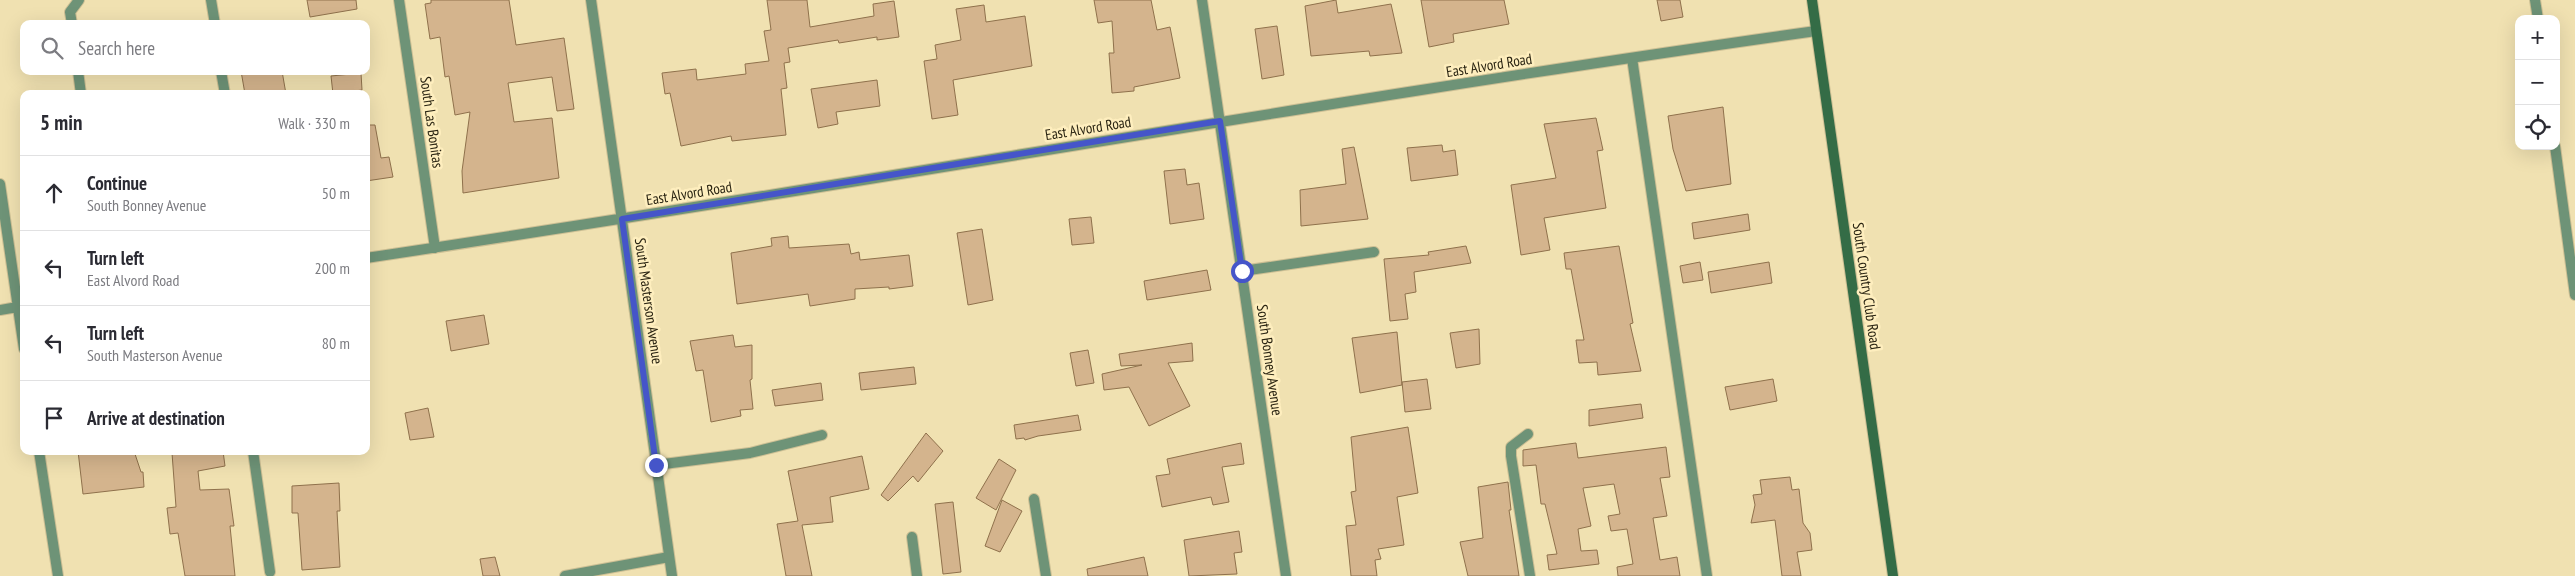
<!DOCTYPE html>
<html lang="en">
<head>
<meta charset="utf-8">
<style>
  :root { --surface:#fff; --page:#f2f2f3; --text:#2b2b33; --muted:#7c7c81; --line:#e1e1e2 }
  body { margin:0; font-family:"PT Sans Narrow",sans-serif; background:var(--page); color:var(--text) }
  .controls { position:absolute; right:15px; top:15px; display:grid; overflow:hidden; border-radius:10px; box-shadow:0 5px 20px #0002 }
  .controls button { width:45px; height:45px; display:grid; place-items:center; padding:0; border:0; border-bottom:1px solid var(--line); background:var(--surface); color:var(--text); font:25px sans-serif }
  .stop { position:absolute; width:15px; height:15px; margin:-11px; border:4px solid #4555c9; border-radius:50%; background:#fff }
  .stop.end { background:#4555c9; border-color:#fff; box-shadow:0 1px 5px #0008 }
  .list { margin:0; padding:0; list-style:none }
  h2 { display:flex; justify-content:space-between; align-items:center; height:65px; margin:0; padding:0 20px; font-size:21px }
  h2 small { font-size:16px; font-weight:400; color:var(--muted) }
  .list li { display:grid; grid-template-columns:32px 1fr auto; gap:15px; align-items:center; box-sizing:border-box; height:75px; padding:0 20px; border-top:1px solid var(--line) }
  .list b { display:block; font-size:19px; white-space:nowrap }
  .list p { margin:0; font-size:16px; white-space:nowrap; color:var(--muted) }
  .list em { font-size:16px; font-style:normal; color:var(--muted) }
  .icon { flex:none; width:28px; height:28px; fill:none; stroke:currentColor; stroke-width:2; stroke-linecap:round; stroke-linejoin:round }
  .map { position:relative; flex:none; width:2575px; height:576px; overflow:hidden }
  .search { position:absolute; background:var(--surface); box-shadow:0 5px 20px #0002; left:20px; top:20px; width:350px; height:55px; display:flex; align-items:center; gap:12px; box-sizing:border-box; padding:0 18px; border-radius:10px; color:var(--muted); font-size:19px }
  .panel { position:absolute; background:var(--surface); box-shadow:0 5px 20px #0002; left:20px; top:90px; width:350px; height:365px; border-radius:10px }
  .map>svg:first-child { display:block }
  .building { fill:#d4b48d; stroke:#8f714c }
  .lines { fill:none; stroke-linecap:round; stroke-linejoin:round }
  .lane-casing { stroke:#ccbf94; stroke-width:12 }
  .street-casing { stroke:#ccbf94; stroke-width:12 }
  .secondary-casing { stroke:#ccbf94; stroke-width:12 }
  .lane { stroke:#6e9377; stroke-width:10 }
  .street { stroke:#6e9377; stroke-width:10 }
  .secondary { stroke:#346c46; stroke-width:10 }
  .route { stroke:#4555c9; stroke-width:6 }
  .labels { text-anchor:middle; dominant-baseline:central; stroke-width:5; stroke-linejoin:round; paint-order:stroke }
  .street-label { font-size:15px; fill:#2a2412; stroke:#feeebe }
</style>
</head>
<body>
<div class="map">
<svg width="2575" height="576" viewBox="0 0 2575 576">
  <rect width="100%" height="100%" fill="#f0e1b1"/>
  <!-- building -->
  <path class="building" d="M 307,0 L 356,0 L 357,9 L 310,17 Z
    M 431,0 L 509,0 L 516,45 L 564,38 L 574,109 L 557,111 L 552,77 L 508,83 L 514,122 L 552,118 L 559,178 L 463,193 L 462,171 L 470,112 L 455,115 L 449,76 L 445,77 L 440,37 L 430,39 L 425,4 L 431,3 Z
    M 767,0 L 807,0 L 810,27 L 874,16 L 873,4 L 894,1 L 899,37 L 877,40 L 877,37 L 839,43 L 838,40 L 788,48 L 790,62 L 784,63 L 787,88 L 781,89 L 786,135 L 732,141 L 731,136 L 681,146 L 670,93 L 665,94 L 662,73 L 696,69 L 697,80 L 746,74 L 745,64 L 769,61 L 764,31 L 771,30 Z
    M 1094,0 L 1151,0 L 1157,30 L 1170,27 L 1180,78 L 1134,87 L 1134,91 L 1112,93 L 1109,53 L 1114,53 L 1112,21 L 1098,23 Z
    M 1336,0 L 1338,13 L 1391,4 L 1402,53 L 1370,56 L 1369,51 L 1311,56 L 1305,6 Z
    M 1421,0 L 1504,0 L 1509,24 L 1453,34 L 1454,42 L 1429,47 Z
    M 1657,0 L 1680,0 L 1683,17 L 1661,21 Z
    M 984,5 L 986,22 L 1025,16 L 1032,66 L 953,80 L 958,115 L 932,119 L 924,61 L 937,59 L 935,45 L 961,40 L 956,9 Z
    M 1277,26 L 1284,75 L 1262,79 L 1255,29 Z
    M 241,71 L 282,71 L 286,94 L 245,94 Z
    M 361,73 L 362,90 L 333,94 L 331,76 Z
    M 877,80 L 880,106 L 836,112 L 838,124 L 818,128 L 811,89 Z
    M 1723,107 L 1731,184 L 1686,191 L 1673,149 L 1668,116 Z
    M 1596,118 L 1603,150 L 1597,151 L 1606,208 L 1544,218 L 1550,250 L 1521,255 L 1511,185 L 1556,178 L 1544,124 Z
    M 366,125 L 375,125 L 381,158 L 389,157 L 393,177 L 366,181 Z
    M 1442,145 L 1443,152 L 1455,150 L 1458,175 L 1411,181 L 1407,148 Z
    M 1354,147 L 1368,219 L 1301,226 L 1300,190 L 1346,184 L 1342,149 Z
    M 1185,169 L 1187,185 L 1199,183 L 1204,219 L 1170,224 L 1164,171 Z
    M 1748,214 L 1750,230 L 1694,239 L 1692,223 Z
    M 1091,217 L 1094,243 L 1072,245 L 1069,219 Z
    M 982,229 L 993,300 L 968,305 L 957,233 Z
    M 788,236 L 789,248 L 849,244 L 851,254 L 859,252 L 860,260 L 909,255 L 913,286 L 889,289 L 889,287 L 855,289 L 855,299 L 810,306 L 808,294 L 737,304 L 731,253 L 772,246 L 771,238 Z
    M 1466,246 L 1471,263 L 1414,272 L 1416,292 L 1405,294 L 1408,319 L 1390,321 L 1384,259 L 1429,255 L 1428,252 Z
    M 1619,246 L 1633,323 L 1630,324 L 1641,371 L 1598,375 L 1597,362 L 1579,363 L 1576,340 L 1584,340 L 1571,269 L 1566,269 L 1564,253 Z
    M 1700,262 L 1703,280 L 1683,283 L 1680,266 Z
    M 1769,262 L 1772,283 L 1711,293 L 1708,272 Z
    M 1207,270 L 1211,290 L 1147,300 L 1144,281 Z
    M 484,315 L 489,344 L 451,351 L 446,321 Z
    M 1479,329 L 1480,364 L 1456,368 L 1450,333 Z
    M 1397,332 L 1402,385 L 1360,393 L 1352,338 Z
    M 733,335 L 735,347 L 752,345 L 752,379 L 750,380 L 753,409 L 740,410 L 741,416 L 711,422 L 703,370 L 696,371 L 690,341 Z
    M 1192,343 L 1193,361 L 1168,363 L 1190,406 L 1149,426 L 1129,387 L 1104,390 L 1102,374 L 1142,365 L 1121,366 L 1119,354 Z
    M 1088,350 L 1094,383 L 1076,386 L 1070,353 Z
    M 914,367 L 916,384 L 861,390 L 859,373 Z
    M 1427,379 L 1431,409 L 1405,412 L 1402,382 Z
    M 1773,379 L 1777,401 L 1730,410 L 1725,387 Z
    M 821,383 L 823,400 L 775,406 L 772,390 Z
    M 1641,404 L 1643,418 L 1589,426 L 1589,410 Z
    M 428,408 L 434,437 L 410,440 L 405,413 Z
    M 1078,415 L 1081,430 L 1038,436 L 1025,440 L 1024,438 L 1016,439 L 1014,425 Z
    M 1408,427 L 1418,493 L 1397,497 L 1404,545 L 1378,549 L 1381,559 L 1375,560 L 1377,576 L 1351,576 L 1346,526 L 1356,525 L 1351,492 L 1356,491 L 1351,437 Z
    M 926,433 L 943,451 L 918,482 L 913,476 L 888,501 L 881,495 Z
    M 1241,443 L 1244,464 L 1222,467 L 1229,502 L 1213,505 L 1211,497 L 1162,507 L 1156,476 L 1170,474 L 1167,459 Z
    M 1576,443 L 1578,458 L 1666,447 L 1670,477 L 1660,478 L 1667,516 L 1653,518 L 1660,560 L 1677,557 L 1680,576 L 1618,576 L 1617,567 L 1633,564 L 1627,529 L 1611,531 L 1608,516 L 1620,514 L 1614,484 L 1583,488 L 1591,526 L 1578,529 L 1581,551 L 1597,550 L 1599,564 L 1549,570 L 1547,555 L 1557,554 L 1545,504 L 1541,504 L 1536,465 L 1523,466 L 1523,450 Z
    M 78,451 L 134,451 L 141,472 L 143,472 L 144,487 L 83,494 Z
    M 192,451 L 223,451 L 225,466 L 198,471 L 200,490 L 229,489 L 234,526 L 230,526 L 235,576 L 185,576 L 178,533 L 170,534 L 167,508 L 176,507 L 172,453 Z
    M 862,456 L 869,489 L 830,497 L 833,522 L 802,525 L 812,576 L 786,576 L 777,524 L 798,521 L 788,471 Z
    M 999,459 L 1016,470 L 996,510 L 976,498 Z
    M 1790,477 L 1792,490 L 1799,489 L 1803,523 L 1810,533 L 1812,550 L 1797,552 L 1801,576 L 1782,576 L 1775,520 L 1751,523 L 1755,505 L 1753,495 L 1762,494 L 1760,480 Z
    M 1508,482 L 1511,510 L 1509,510 L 1519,576 L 1468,576 L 1460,542 L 1483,538 L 1478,487 Z
    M 339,483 L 340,511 L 337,511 L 340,567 L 302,570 L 298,513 L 292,513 L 292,486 Z
    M 1002,500 L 1022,511 L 1000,552 L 985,546 Z
    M 953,502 L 961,572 L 943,574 L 935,504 Z
    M 1239,531 L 1242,552 L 1234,553 L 1237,574 L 1189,576 L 1184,540 Z
    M 495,557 L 500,576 L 483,576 L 480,559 Z
    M 1144,557 L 1148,576 L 1088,576 L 1087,569 Z"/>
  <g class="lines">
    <defs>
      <path id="lane" d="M 2535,0 L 2538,19
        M 1632,58 L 1707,576
        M 2555,146 L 2575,295
        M 1242,271 L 1374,252
        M 1528,434 L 1511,447 L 1511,456 L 1530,576
        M 253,451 L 270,572
        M 656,465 L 750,453 L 822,435
        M 912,537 L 917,576
        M 565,576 L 669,557"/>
      <path id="street" d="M 211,0 L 215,24
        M 399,0 L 435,248
        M 591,0 L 672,576
        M 1202,0 L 1286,576
        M 72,24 L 70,12 L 79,0
        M 78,71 L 81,94
        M 221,71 L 225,94
        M 0,184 L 24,349
        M 366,258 C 850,186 1331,99 1816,31
        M 0,310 L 23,306
        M 39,451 L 58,576
        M 1034,499 L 1046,576"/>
      <path id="secondary" d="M 1812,0 L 1893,576"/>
    </defs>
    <!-- lane casing -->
    <use href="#lane" class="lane-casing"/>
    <!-- street casing -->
    <use href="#street" class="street-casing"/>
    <!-- secondary casing -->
    <use href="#secondary" class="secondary-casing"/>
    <!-- lane -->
    <use href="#lane" class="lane"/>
    <!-- street -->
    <use href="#street" class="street"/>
    <!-- secondary -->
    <use href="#secondary" class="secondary"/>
  </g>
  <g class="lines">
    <!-- route -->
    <path class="route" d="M 656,465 L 622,219 L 1220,121 L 1242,271"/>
  </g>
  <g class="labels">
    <!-- street labels -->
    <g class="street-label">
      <text transform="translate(1489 65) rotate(-9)">East Alvord Road</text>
      <text transform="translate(432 122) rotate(82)">South Las Bonitas</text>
      <text transform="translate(1088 128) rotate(-9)">East Alvord Road</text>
      <text transform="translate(689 193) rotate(-9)">East Alvord Road</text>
      <text transform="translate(1867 286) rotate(82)">South Country Club Road</text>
      <text transform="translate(649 301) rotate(82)">South Masterson Avenue</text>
      <text transform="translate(1270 360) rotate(82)">South Bonney Avenue</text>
    </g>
  </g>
</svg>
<div class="controls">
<button>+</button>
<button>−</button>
<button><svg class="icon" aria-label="locate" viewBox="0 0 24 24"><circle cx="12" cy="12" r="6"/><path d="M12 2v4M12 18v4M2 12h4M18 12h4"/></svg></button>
</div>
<div class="stop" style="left:1242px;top:271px"></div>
<div class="stop end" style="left:656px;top:465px"></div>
<div class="search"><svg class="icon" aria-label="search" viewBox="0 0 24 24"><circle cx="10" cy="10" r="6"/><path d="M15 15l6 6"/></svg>Search here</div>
<section class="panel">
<h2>5 min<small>Walk · 330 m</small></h2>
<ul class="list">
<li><svg class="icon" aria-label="ahead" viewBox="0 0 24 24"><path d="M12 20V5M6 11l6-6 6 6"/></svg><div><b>Continue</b><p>South Bonney Avenue</p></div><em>50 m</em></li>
<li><svg class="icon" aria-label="left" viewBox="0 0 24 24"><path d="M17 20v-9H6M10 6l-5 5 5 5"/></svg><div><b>Turn left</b><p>East Alvord Road</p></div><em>200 m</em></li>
<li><svg class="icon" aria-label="left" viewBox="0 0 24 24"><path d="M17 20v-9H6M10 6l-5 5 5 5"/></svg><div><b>Turn left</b><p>South Masterson Avenue</p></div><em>80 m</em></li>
<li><svg class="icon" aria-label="arrive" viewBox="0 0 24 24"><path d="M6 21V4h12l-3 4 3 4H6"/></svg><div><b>Arrive at destination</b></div></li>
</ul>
</section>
</div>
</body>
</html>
